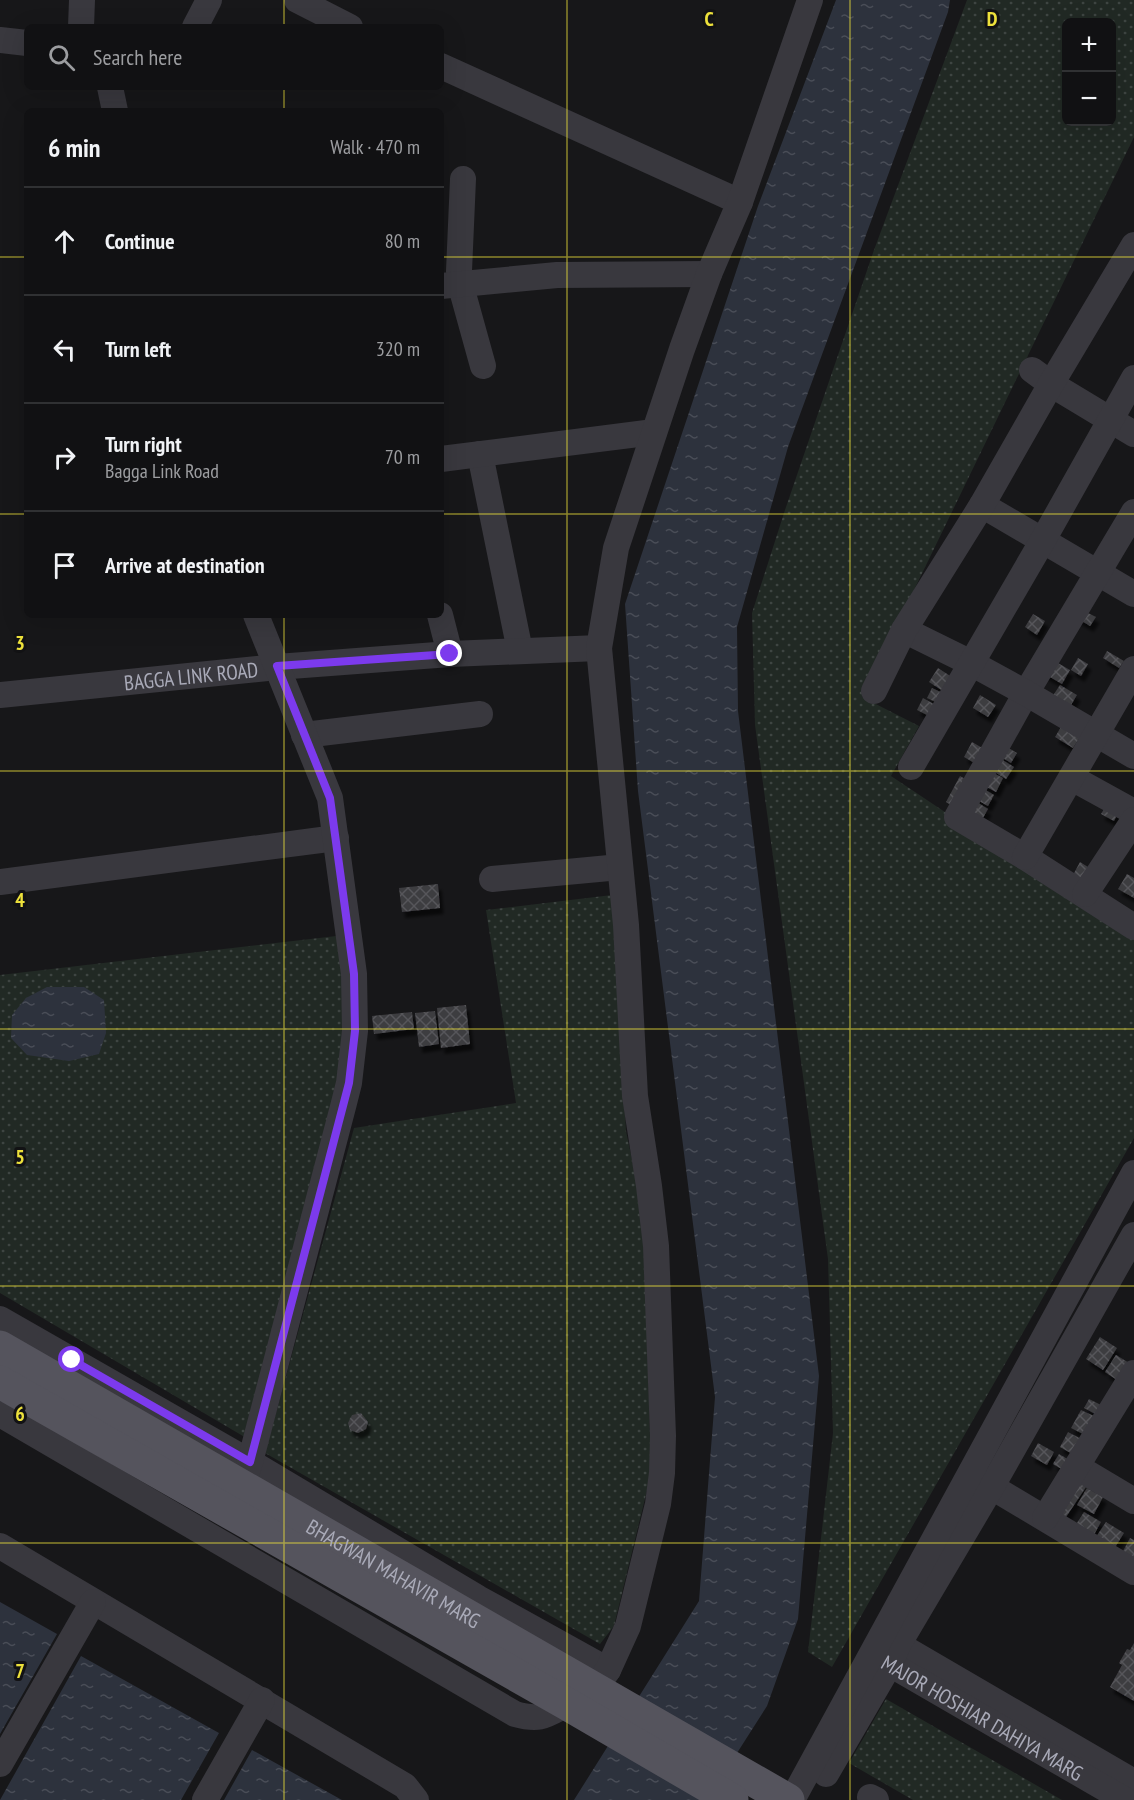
<!DOCTYPE html>
<html lang="en">
<head>
<meta charset="utf-8">
<style>
  :root { --surface:#111113; --page:#1a1a1c; --text:#f1f3f6; --muted:#9c9da0; --line:#303133 }
  body { margin:0; font-family:"PT Sans Narrow",sans-serif; background:var(--page); color:var(--text) }
  .controls { position:absolute; right:18px; top:18px; display:grid; overflow:hidden; border-radius:9px; box-shadow:0 6px 24px #0002 }
  .controls button { width:54px; height:54px; display:grid; place-items:center; padding:0; border:0; border-bottom:2px solid var(--line); background:var(--surface); color:var(--text); font:30px sans-serif }
  .stop { position:absolute; width:18px; height:18px; margin:-14px; border:4px solid #7c3aed; border-radius:50%; background:#fff }
  .stop.end { background:#7c3aed; border-color:#fff; box-shadow:0 2px 6px #0008 }
  .list { margin:0; padding:0; list-style:none }
  h2 { display:flex; justify-content:space-between; align-items:center; height:78px; margin:0; padding:0 24px; font-size:26px }
  h2 small { font-size:20px; font-weight:400; color:var(--muted) }
  .list li { display:grid; grid-template-columns:39px 1fr auto; gap:18px; align-items:center; box-sizing:border-box; height:108px; padding:0 24px; border-top:2px solid var(--line) }
  .list b { display:block; font-size:22px; white-space:nowrap }
  .list p { margin:0; font-size:20px; white-space:nowrap; color:var(--muted) }
  .list em { font-size:20px; font-style:normal; color:var(--muted) }
  .icon { flex:none; width:33px; height:33px; fill:none; stroke:currentColor; stroke-width:2; stroke-linecap:round; stroke-linejoin:round }
  .map { position:relative; flex:none; width:1134px; height:1800px; overflow:hidden }
  .search { position:absolute; background:var(--surface); box-shadow:0 6px 24px #0002; left:24px; top:24px; width:420px; height:66px; display:flex; align-items:center; gap:15px; box-sizing:border-box; padding:0 21px; border-radius:9px; color:var(--muted); font-size:22px }
  .panel { position:absolute; background:var(--surface); box-shadow:0 6px 24px #0002; left:24px; top:108px; width:420px; height:510px; border-radius:9px }
  .map>svg:first-child { display:block }
  .grass { fill:url(#grass-dots); fill-rule:evenodd }
  .water { fill:url(#water-ripples) }
  .building { fill:url(#building-cross-hatch); filter:url(#shadow) }
  .lines { fill:none; stroke-linecap:round; stroke-linejoin:round }
  .minor { stroke:#39383e; stroke-width:26 }
  .major { stroke:#55545d; stroke-width:33 }
  .route { stroke:#7c3aed; stroke-width:8 }
  .grid { fill:none; stroke:#ede13b; stroke-width:1.5; stroke-opacity:0.55 }
  .labels { text-anchor:middle; dominant-baseline:central; stroke-width:6; stroke-linejoin:round; paint-order:stroke }
  .street-label { font-size:21px; fill:#a9aab8; stroke:#121214 }
  .grid-label { font-size:20px; text-anchor:middle; font-weight:bold; fill:#ede13b; stroke:#121214; stroke-width:6; stroke-linejoin:round; paint-order:stroke }
</style>
</head>
<body>
<div class="map">
<svg width="1134" height="1800" viewBox="0 0 1134 1800">
  <defs>
    <pattern id="grass-dots" width="8" height="8" patternUnits="userSpaceOnUse" patternTransform="scale(1.5)"><rect width="8" height="8" fill="#212924"/><path d="M2 2h.1M6 6h.1" fill="none" stroke="#3e4542" stroke-width="1.8" stroke-linecap="round"/></pattern>
    <pattern id="water-ripples" width="26" height="14" patternUnits="userSpaceOnUse" patternTransform="scale(1.5)"><rect width="26" height="14" fill="#2d323d"/><path d="M2 4q2-2 4 0t4 0M15 11q2-2 4 0t4 0" fill="none" stroke="#494d57"/></pattern>
    <pattern id="building-cross-hatch" width="8" height="8" patternUnits="userSpaceOnUse" patternTransform="scale(1.5)"><rect width="8" height="8" fill="#3d3c40"/><path d="M0 0l8 8M0 8l8-8" fill="none" stroke="#56565a"/></pattern>
    <filter id="shadow"><feDropShadow dx="3.5" dy="6" stdDeviation="1.5" flood-color="#0009"/></filter>
  </defs>
  <rect width="100%" height="100%" fill="#171719"/>
  <!-- grass -->
  <path class="grass" d="M 967,0 L 1134,0 L 1134,137 L 862,697 L 919,726 L 891,776 L 1134,938 L 1134,1138 L 832,1667 L 808,1652 L 833,1433 L 828,1259 L 755,725 L 752,613 L 785,510 L 874,250 ZM 1066,22 L 1112,22 L 1112,122 L 1066,122 Z
    M 612,895 L 626,1131 L 644,1217 L 651,1474 L 614,1626 L 600,1644 L 265,1453 L 354,1128 L 516,1103 L 486,910 Z
    M 345,935 L 344,1044 L 325,1147 L 248,1439 L 0,1293 L 0,975 Z
    M 886,1699 L 1062,1800 L 913,1800 L 849,1763 Z"/>
  <!-- water -->
  <path class="water" d="M 836,0 L 950,0 L 948,12 L 788,447 L 737,627 L 738,711 L 819,1376 L 798,1619 L 767,1706 L 707,1800 L 574,1800 L 699,1601 L 715,1397 L 638,791 L 625,604 L 758,206 Z
    M 47,987 L 84,987 L 104,1000 L 106,1033 L 99,1054 L 69,1061 L 27,1055 L 11,1038 L 12,1015 L 26,998 Z
    M 0,1602 L 57,1634 L 0,1734 Z
    M 81,1656 L 219,1733 L 181,1800 L 0,1800 Z
    M 252,1750 L 342,1800 L 224,1800 Z"/>
  <!-- building -->
  <path class="building" d="M 1080,609 L 1096,617 L 1090,626 L 1075,617 Z
    M 1033,614 L 1045,621 L 1037,635 L 1025,627 Z
    M 1107,651 L 1124,661 L 1119,668 L 1103,658 Z
    M 1078,658 L 1088,664 L 1081,676 L 1071,670 Z
    M 1051,659 L 1070,670 L 1062,684 L 1043,673 Z
    M 938,668 L 958,681 L 949,695 L 929,682 Z
    M 1060,685 L 1077,695 L 1068,710 L 1050,700 Z
    M 932,688 L 947,695 L 942,705 L 927,698 Z
    M 980,695 L 996,705 L 988,717 L 973,708 Z
    M 923,698 L 939,707 L 933,718 L 917,710 Z
    M 1064,722 L 1082,734 L 1073,748 L 1055,737 Z
    M 972,742 L 991,753 L 983,768 L 964,757 Z
    M 1002,744 L 1017,753 L 1011,763 L 996,754 Z
    M 996,756 L 1014,767 L 1006,779 L 988,768 Z
    M 986,769 L 1003,778 L 996,792 L 979,783 Z
    M 960,776 L 974,784 L 959,810 L 946,802 Z
    M 979,786 L 994,795 L 988,806 L 972,797 Z
    M 972,799 L 988,809 L 980,823 L 964,813 Z
    M 1108,802 L 1120,809 L 1114,821 L 1101,814 Z
    M 1080,862 L 1096,872 L 1088,884 L 1073,875 Z
    M 1127,874 L 1134,878 L 1134,898 L 1118,889 Z
    M 438,884 L 440,908 L 402,912 L 399,888 Z
    M 466,1005 L 470,1044 L 441,1048 L 437,1008 Z
    M 435,1011 L 439,1044 L 419,1047 L 415,1013 Z
    M 412,1012 L 414,1029 L 374,1034 L 372,1016 Z
    M 1100,1337 L 1117,1348 L 1103,1370 L 1086,1359 Z
    M 1116,1355 L 1131,1364 L 1120,1382 L 1105,1372 Z
    M 1089,1399 L 1105,1407 L 1101,1417 L 1084,1408 Z
    M 1081,1410 L 1100,1419 L 1091,1438 L 1071,1428 Z
    M 361,1413 L 368,1422 L 366,1429 L 358,1433 L 350,1430 L 348,1423 L 352,1415 Z
    M 1068,1432 L 1085,1441 L 1076,1456 L 1060,1447 Z
    M 1038,1443 L 1054,1452 L 1047,1465 L 1031,1456 Z
    M 1059,1454 L 1076,1464 L 1070,1474 L 1053,1464 Z
    M 1074,1479 L 1086,1487 L 1064,1520 L 1051,1513 Z
    M 1087,1488 L 1103,1497 L 1094,1514 L 1077,1505 Z
    M 1084,1512 L 1101,1522 L 1091,1540 L 1073,1529 Z
    M 1106,1522 L 1124,1533 L 1112,1552 L 1094,1540 Z
    M 1130,1538 L 1134,1540 L 1134,1558 L 1122,1553 Z
    M 1134,1643 L 1134,1701 L 1110,1687 L 1122,1665 L 1119,1663 L 1127,1649 L 1130,1650 Z"/>
  <g class="lines">
    <!-- minor -->
    <g class="minor">
      <path d="M 297,0 L 350,27"/>
      <path d="M 81,27 L 82,0"/>
      <path d="M 195,27 L 209,0"/>
      <path d="M 0,40 L 27,43"/>
      <path d="M 441,66 L 740,202"/>
      <path d="M 110,87 L 115,111"/>
      <path d="M 463,179 L 459,271 L 460,283 L 483,366"/>
      <path d="M 441,286 L 557,275 L 709,274"/>
      <path d="M 1032,370 L 1051,384 L 1134,434"/>
      <path d="M 480,454 L 520,651"/>
      <path d="M 441,459 L 654,432"/>
      <path d="M 982,505 L 1134,594"/>
      <path d="M 1134,512 L 1026,693 L 957,817 L 1025,857 L 1134,927"/>
      <path d="M 440,615 L 450,654"/>
      <path d="M 904,630 L 971,663 L 1026,693 L 1134,756"/>
      <path d="M 874,691 L 904,630 L 982,505 L 1051,384 L 1134,245"/>
      <path id="s1" d="M 0,695 L 277,667 L 450,654 L 599,648"/>
      <path d="M 304,735 L 480,714"/>
      <path d="M 911,767 L 1043,540 L 1134,378"/>
      <path d="M 1072,778 L 1134,812"/>
      <path d="M 1025,857 L 1134,669"/>
      <path d="M 492,879 L 620,867"/>
      <path d="M 0,882 L 336,838"/>
      <path d="M 1085,894 L 1134,820"/>
      <path d="M 0,1319 L 250,1462 L 478,1598 L 608,1670"/>
      <path d="M 0,1414 L 515,1714 C 540,1721 545,1716 567,1704"/>
      <path d="M 1077,1467 L 1134,1501"/>
      <path d="M 977,1478 L 1134,1572"/>
      <path d="M 233,1502 L 242,1487 L 250,1462 L 344,1103 L 349,1083 L 355,1031 L 354,974 L 330,798 L 256,615"/>
      <path d="M 1045,1518 L 1134,1373"/>
      <path d="M 0,1546 L 405,1786 L 416,1800"/>
      <path d="M 885,1637 L 1134,1782"/>
      <path id="s2" d="M 876,1656 L 1125,1800"/>
      <path d="M 594,1690 L 608,1670 L 628,1626 L 658,1504 L 662,1473 L 663,1436 L 656,1246 L 649,1186 L 635,1096 L 626,925 L 599,648 L 616,548 L 682,349 L 709,274 L 740,202 L 810,0"/>
      <path d="M 0,1764 L 93,1602"/>
      <path d="M 826,1774 L 890,1664 L 898,1645 L 992,1486 L 1134,1235"/>
      <path d="M 870,1797 L 876,1800"/>
      <path d="M 205,1800 L 262,1700"/>
      <path d="M 792,1800 L 1134,1173"/>
    </g>
    <!-- major -->
    <g class="major">
      <path id="s3" d="M 0,1347 L 788,1800"/>
      <path d="M 0,1382 L 567,1704 L 732,1800"/>
    </g>
  </g>
  <g class="lines">
    <!-- route -->
    <path class="route" d="M 72,1360 L 250,1462 L 349,1083 L 355,1031 L 354,974 L 330,798 L 277,666 L 450,654"/>
  </g>
  <!-- grid -->
  <path class="grid" d="M 284,0 L 284,27M 567,0 L 567,1800M 850,0 L 850,1800M 284,87 L 284,111M 0,257 L 27,257M 441,257 L 1134,257M 0,514 L 27,514M 441,514 L 1134,514M 284,615 L 284,1800M 0,771 L 1134,771M 0,1029 L 1134,1029M 0,1286 L 1134,1286M 0,1543 L 1134,1543"/>
  <g class="labels">
    <!-- street labels -->
    <g class="street-label">
      <text stroke="none"><textPath href="#s1" startOffset="192">BAGGA LINK ROAD</textPath></text>
      <text stroke="none"><textPath href="#s3" startOffset="454">BHAGWAN MAHAVIR MARG</textPath></text>
      <text stroke="none"><textPath href="#s2" startOffset="123">MAJOR HOSHIAR DAHIYA MARG</textPath></text>
    </g>
  </g>
  <g class="grid-label">
    <text x="709" y="26">C</text>
    <text x="992" y="26">D</text>
    <text x="20" y="650">3</text>
    <text x="20" y="907">4</text>
    <text x="20" y="1164">5</text>
    <text x="20" y="1421">6</text>
    <text x="20" y="1678">7</text>
  </g>
</svg>
<div class="controls">
<button>+</button>
<button>−</button>
</div>
<div class="stop" style="left:72px;top:1360px"></div>
<div class="stop end" style="left:450px;top:654px"></div>
<div class="search"><svg class="icon" aria-label="search" viewBox="0 0 24 24"><circle cx="10" cy="10" r="6"/><path d="M15 15l6 6"/></svg>Search here</div>
<section class="panel">
<h2>6 min<small>Walk · 470 m</small></h2>
<ul class="list">
<li><svg class="icon" aria-label="ahead" viewBox="0 0 24 24"><path d="M12 20V5M6 11l6-6 6 6"/></svg><div><b>Continue</b></div><em>80 m</em></li>
<li><svg class="icon" aria-label="left" viewBox="0 0 24 24"><path d="M17 20v-9H6M10 6l-5 5 5 5"/></svg><div><b>Turn left</b></div><em>320 m</em></li>
<li><svg class="icon" aria-label="right" viewBox="0 0 24 24"><path d="M7 20v-9h11M14 6l5 5-5 5"/></svg><div><b>Turn right</b><p>Bagga Link Road</p></div><em>70 m</em></li>
<li><svg class="icon" aria-label="arrive" viewBox="0 0 24 24"><path d="M6 21V4h12l-3 4 3 4H6"/></svg><div><b>Arrive at destination</b></div></li>
</ul>
</section>
</div>
</body>
</html>
